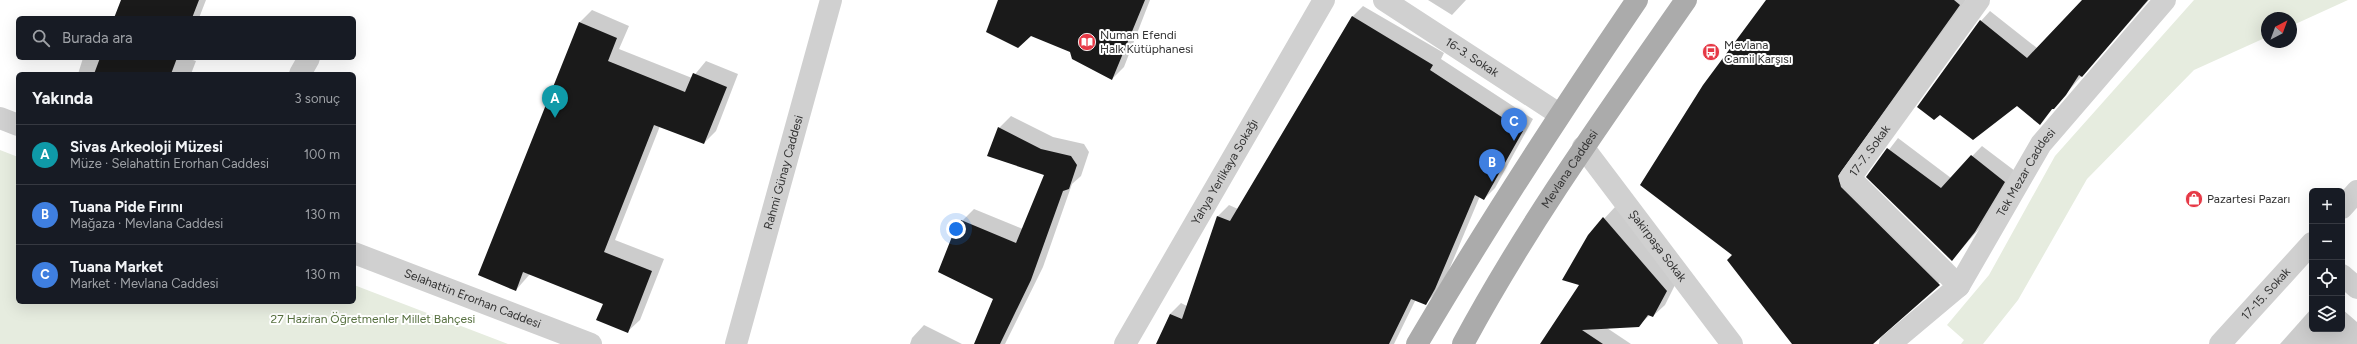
<!DOCTYPE html>
<html lang="tr">
<head>
<meta charset="utf-8">
<style>
  :root { --surface:#171b24; --page:#20242c; --text:#f1f3f6; --muted:#9ea1a6; --line:#363941; --accent:#8c9099 }
  body { margin:0; font-family:Figtree,sans-serif; background:var(--page); color:var(--text) }
  .controls { position:absolute; right:12px; bottom:12px; display:grid; overflow:hidden; border-radius:6px; box-shadow:0 4px 16px #0002 }
  .controls button { width:36px; height:36px; display:grid; place-items:center; padding:0; border:0; border-bottom:1px solid var(--line); background:var(--surface); color:var(--text); font:20px sans-serif }
  .compass { position:absolute; left:2261px; top:12px; width:36px; height:36px; border-radius:50%; background:var(--surface); box-shadow:0 4px 16px #0002; rotate:41deg }
  .you { position:absolute; left:956px; top:229px; width:14px; height:14px; margin:-10px; border:3px solid #fff; border-radius:50%; background:#1a73e8; box-shadow:0 0 0 6px #1a73e833 }
  .badge { display:grid; place-items:center; width:26px; height:26px; border-radius:50%; background:var(--accent); color:#fff; font-size:13px; font-weight:700 }
  .pin { position:absolute; translate:-50% -33px; filter:drop-shadow(0 1px 2px #0008) }
  .pin::after { content:''; position:absolute; top:21px; width:14px; height:12px; background:inherit; clip-path:polygon(0 0,100% 0,50% 100%) }
  .list { margin:0; padding:0; list-style:none }
  h2 { display:flex; justify-content:space-between; align-items:center; height:52px; margin:0; padding:0 16px; font-size:17px }
  h2 small { font-size:13px; font-weight:400; color:var(--muted) }
  .list li { display:grid; grid-template-columns:26px 1fr auto; gap:12px; align-items:center; box-sizing:border-box; height:60px; padding:0 16px; border-top:1px solid var(--line) }
  .list b { display:block; font-size:15px; white-space:nowrap }
  .list p { margin:0; font-size:13px; white-space:nowrap; color:var(--muted) }
  .list em { font-size:13px; font-style:normal; color:var(--muted) }
  .icon { flex:none; width:22px; height:22px; fill:none; stroke:currentColor; stroke-width:2; stroke-linecap:round; stroke-linejoin:round }
  .map { position:relative; flex:none; width:2357px; height:344px; overflow:hidden }
  .search { position:absolute; background:var(--surface); box-shadow:0 4px 16px #0002; left:16px; top:16px; width:340px; height:44px; display:flex; align-items:center; gap:10px; box-sizing:border-box; padding:0 14px; border-radius:6px; color:var(--muted); font-size:15px }
  .panel { position:absolute; background:var(--surface); box-shadow:0 4px 16px #0002; left:16px; top:72px; width:340px; height:232px; border-radius:6px }
  .map>svg:first-child { display:block }
  .green { fill:#e6ecdf }
  .shadow { fill:#0003 }
  .building { fill:#1a1a1a }
  .lines { fill:none; stroke-linecap:round; stroke-linejoin:round }
  .minor { stroke:#d0d0d0; stroke-width:22 }
  .major { stroke:#ababab; stroke-width:22 }
  .labels { text-anchor:middle; dominant-baseline:central; stroke-width:4; stroke-linejoin:round; paint-order:stroke }
  .poi-label { font-size:12px; fill:#333; stroke:#fff; text-anchor:start }
  .street-label { font-size:12px; fill:#333; stroke:#fff }
  .park-label { font-size:12px; fill:#56703f; stroke:#fff }
</style>
</head>
<body>
<div class="map">
<svg width="2357" height="344" viewBox="0 0 2357 344">
  <rect width="100%" height="100%" fill="#fff"/>
  <!-- green -->
  <path class="green" d="M 2194,0 L 2348,0 L 2291,26 L 2291,18 L 2267,18 L 2267,37 L 2194,70 L 2087,179 L 2018,300 L 1983,344 L 1961,344 L 1964,340 L 1947,325 L 1989,275 L 2055,156 Z
    M 0,150 L 18,157 L 18,302 L 354,302 L 354,285 L 508,344 L 0,344 Z"/>
  <!-- shadow -->
  <path class="shadow" d="M 122,0 L 206,0 L 199,18 L 116,18 Z
    M 999,0 L 1150,0 L 1124,67 L 1112,79 Z
    M 1428,0 L 1466,0 L 1452,15 Z
    M 1768,0 L 1966,0 L 1848,165 L 1949,274 L 1871,344 L 1793,344 L 1734,255 Z
    M 2083,0 L 2149,0 L 2040,123 L 1981,21 L 1990,11 L 2037,48 Z
    M 1363,6 L 1444,53 L 1441,59 L 1533,119 L 1495,188 L 1484,199 L 1480,196 L 1446,277 L 1436,293 L 1425,304 L 1416,299 L 1394,344 L 1158,344 L 1170,314 L 1181,303 L 1187,306 L 1218,216 L 1229,205 L 1238,209 L 1352,17 Z
    M 592,10 L 629,26 L 619,49 L 692,78 L 706,61 L 738,74 L 716,131 L 704,143 L 660,126 L 615,240 L 664,259 L 640,320 L 627,332 L 604,303 L 530,274 L 516,290 L 579,23 Z
    M 83,58 L 187,58 L 196,61 L 191,74 L 78,74 Z
    M 1011,116 L 1053,137 L 1084,144 L 1089,152 L 1081,176 L 1072,184 L 1043,267 L 1005,344 L 975,344 L 994,298 L 962,221 L 974,209 L 1023,229 L 1046,175 L 999,128 Z
    M 1898,138 L 1951,178 L 1982,146 L 2015,171 L 1986,221 L 1952,260 L 1868,177 Z
    M 1615,207 L 1678,279 L 1665,305 L 1653,316 L 1650,315 L 1638,326 L 1607,328 L 1631,344 L 1542,344 L 1581,285 L 1589,235 Z
    M 2312,308 L 2312,329 L 2342,329 L 2342,309 L 2357,322 L 2357,344 L 2280,344 Z
    M 924,325 L 962,344 L 910,344 L 912,338 Z"/>
  <!-- building -->
  <path class="building" d="M 121,0 L 199,0 L 192,18 L 114,18 Z
    M 998,0 L 1145,0 L 1112,80 L 1072,59 L 1070,52 L 1031,36 L 1018,48 L 986,32 Z
    M 1766,0 L 1954,0 L 1960,5 L 1838,176 L 1841,187 L 1940,285 L 1873,344 L 1792,344 L 1727,260 L 1732,255 L 1640,185 L 1703,85 Z
    M 2082,0 L 2148,0 L 2082,77 L 2079,75 L 2066,95 L 2054,109 L 2052,109 L 2040,125 L 2017,106 L 1973,140 L 1940,115 L 1934,120 L 1917,107 L 1980,20 L 2027,58 Z
    M 1352,16 L 1433,65 L 1430,70 L 1523,131 L 1484,200 L 1475,195 L 1435,289 L 1426,305 L 1411,299 L 1389,344 L 1156,344 L 1170,314 L 1182,319 L 1217,216 L 1230,221 Z
    M 579,22 L 617,38 L 608,61 L 685,92 L 693,73 L 727,87 L 704,144 L 654,125 L 604,252 L 652,271 L 628,333 L 596,320 L 603,304 L 523,272 L 516,291 L 478,275 Z
    M 100,58 L 177,58 L 171,74 L 94,74 Z
    M 998,127 L 1041,149 L 1071,156 L 1077,165 L 1069,189 L 1063,191 L 1031,280 L 1000,344 L 974,344 L 993,299 L 938,272 L 955,229 L 961,220 L 1016,243 L 1044,175 L 987,156 Z
    M 1887,148 L 1941,188 L 1971,155 L 2005,182 L 1975,232 L 1952,261 L 1866,177 Z
    M 1603,217 L 1667,291 L 1653,317 L 1648,315 L 1639,327 L 1582,330 L 1603,344 L 1540,344 L 1579,285 L 1562,280 L 1588,235 Z"/>
  <g class="lines">
    <!-- minor -->
    <g class="minor">
      <path id="s1" d="M 1384,0 L 1559,114"/>
      <path d="M 300,74 L 309,58"/>
      <path d="M 0,118 L 18,125"/>
      <path id="s2" d="M 1583,147 L 1732,344"/>
      <path d="M 2342,208 L 2357,191"/>
      <path id="s3" d="M 354,253 L 591,344"/>
      <path d="M 2342,275 L 2357,288"/>
      <path id="s4" d="M 1959,286 L 1850,178 L 1979,0"/>
      <path id="s5" d="M 736,344 L 831,0"/>
      <path id="s6" d="M 1125,344 L 1324,0"/>
      <path id="s7" d="M 1890,344 L 1959,286 L 2041,144 L 2165,0"/>
      <path id="s8" d="M 2220,344 L 2312,243"/>
    </g>
    <!-- major -->
    <g class="major">
      <path d="M 1417,344 C 1486,227 1560,113 1637,0"/>
      <path id="s9" d="M 1463,344 C 1528,223 1608,112 1686,0"/>
    </g>
  </g>
  <!-- icons -->
  <defs>
    <symbol id="library-disc" viewBox="-11 -11 22 22"><circle r="9.5" fill="#e63946" stroke="#fff"/><path d="M-6-4Q-3-5.5-.7-3.5V5Q-3 3-6 4ZM6-4Q3-5.5 .7-3.5V5Q3 3 6 4Z" fill="#fff"/></symbol>
    <symbol id="bus-disc" viewBox="-11 -11 22 22"><circle r="9.5" fill="#e63946" stroke="#fff"/><path d="M-5-6H5V4H4V6H2V4H-2V6H-4V4H-5ZM-3.5-4V0h7V-4ZM-3.5 1.2v1.5H-2V1.2ZM2 1.2v1.5H3.5V1.2Z" fill="#fff"/></symbol>
    <symbol id="shop-disc" viewBox="-11 -11 22 22"><circle r="9.5" fill="#e63946" stroke="#fff"/><path d="M-5-2.5h2.3a2.7 3.5 0 0 1 5.4 0H5L5.5 6h-11ZM-1.5-2.5h3a1.5 2.3 0 0 0-3 0Z" fill="#fff"/></symbol>
  </defs>
  <g fill-rule="evenodd">
    <use href="#library-disc" x="1077" y="32" width="20" height="20"/>
    <use href="#bus-disc" x="1701" y="42" width="20" height="20"/>
    <use href="#shop-disc" x="2184" y="189" width="20" height="20"/>
  </g>
  <g class="labels">
    <!-- poi labels -->
    <g class="poi-label">
      <text x="1100" y="35">Numan Efendi<tspan x="1100" dy="14">Halk Kütüphanesi</tspan></text>
      <text x="1724" y="45">Mevlana<tspan x="1724" dy="14">Camii Karşısı</tspan></text>
      <text x="2207" y="199">Pazartesi Pazarı</text>
    </g>
    <!-- street labels -->
    <g class="street-label">
      <text stroke="none"><textPath href="#s1" startOffset="105">16-3. Sokak</textPath></text>
      <text stroke="none"><textPath href="#s4" startOffset="187">17-7. Sokak</textPath></text>
      <text stroke="none"><textPath href="#s9" startOffset="205">Mevlana Caddesi</textPath></text>
      <text stroke="none"><textPath href="#s5" startOffset="178">Rahmi Günay Caddesi</textPath></text>
      <text stroke="none"><textPath href="#s6" startOffset="199">Yahya Yerlikaya Sokağı</textPath></text>
      <text stroke="none"><textPath href="#s7" startOffset="222">Tek Mezar Caddesi</textPath></text>
      <text stroke="none"><textPath href="#s2" startOffset="124">Şakirpaşa Sokak</textPath></text>
      <text stroke="none"><textPath href="#s8" startOffset="68">17-15. Sokak</textPath></text>
      <text stroke="none"><textPath href="#s3" startOffset="127">Selahattin Erorhan Caddesi</textPath></text>
    </g>
    <!-- park labels -->
    <g class="park-label">
      <text x="373" y="319">27 Haziran Öğretmenler Millet Bahçesi</text>
    </g>
  </g>
</svg>
<div class="controls">
<button>+</button>
<button>−</button>
<button><svg class="icon" aria-label="locate" viewBox="0 0 24 24"><circle cx="12" cy="12" r="6"/><path d="M12 2v4M12 18v4M2 12h4M18 12h4"/></svg></button>
<button><svg class="icon" aria-label="layers" viewBox="0 0 24 24"><path d="M12 4l9 5-9 5-9-5zM3 14l9 5 9-5"/></svg></button>
</div>
<svg class="compass" viewBox="-18 -18 36 36"><path d="M0-13l5 13h-10z" fill="#e53935"/><path d="M0 13l5-13h-10z" fill="#9ea1a6"/></svg>
<div class="you"></div>
<div class="pin badge" style="left:555px;top:118px;background:#0f9aa8">A</div>
<div class="pin badge" style="left:1492px;top:182px;background:#3f7fe0">B</div>
<div class="pin badge" style="left:1514px;top:141px;background:#3f7fe0">C</div>
<div class="search"><svg class="icon" aria-label="search" viewBox="0 0 24 24"><circle cx="10" cy="10" r="6"/><path d="M15 15l6 6"/></svg>Burada ara</div>
<section class="panel">
<h2>Yakında<small>3 sonuç</small></h2>
<ul class="list">
<li><span class="badge" style="background:#0f9aa8">A</span><div><b>Sivas Arkeoloji Müzesi</b><p>Müze · Selahattin Erorhan Caddesi</p></div><em>100 m</em></li>
<li><span class="badge" style="background:#3f7fe0">B</span><div><b>Tuana Pide Fırını</b><p>Mağaza · Mevlana Caddesi</p></div><em>130 m</em></li>
<li><span class="badge" style="background:#3f7fe0">C</span><div><b>Tuana Market</b><p>Market · Mevlana Caddesi</p></div><em>130 m</em></li>
</ul>
</section>
</div>
</body>
</html>
